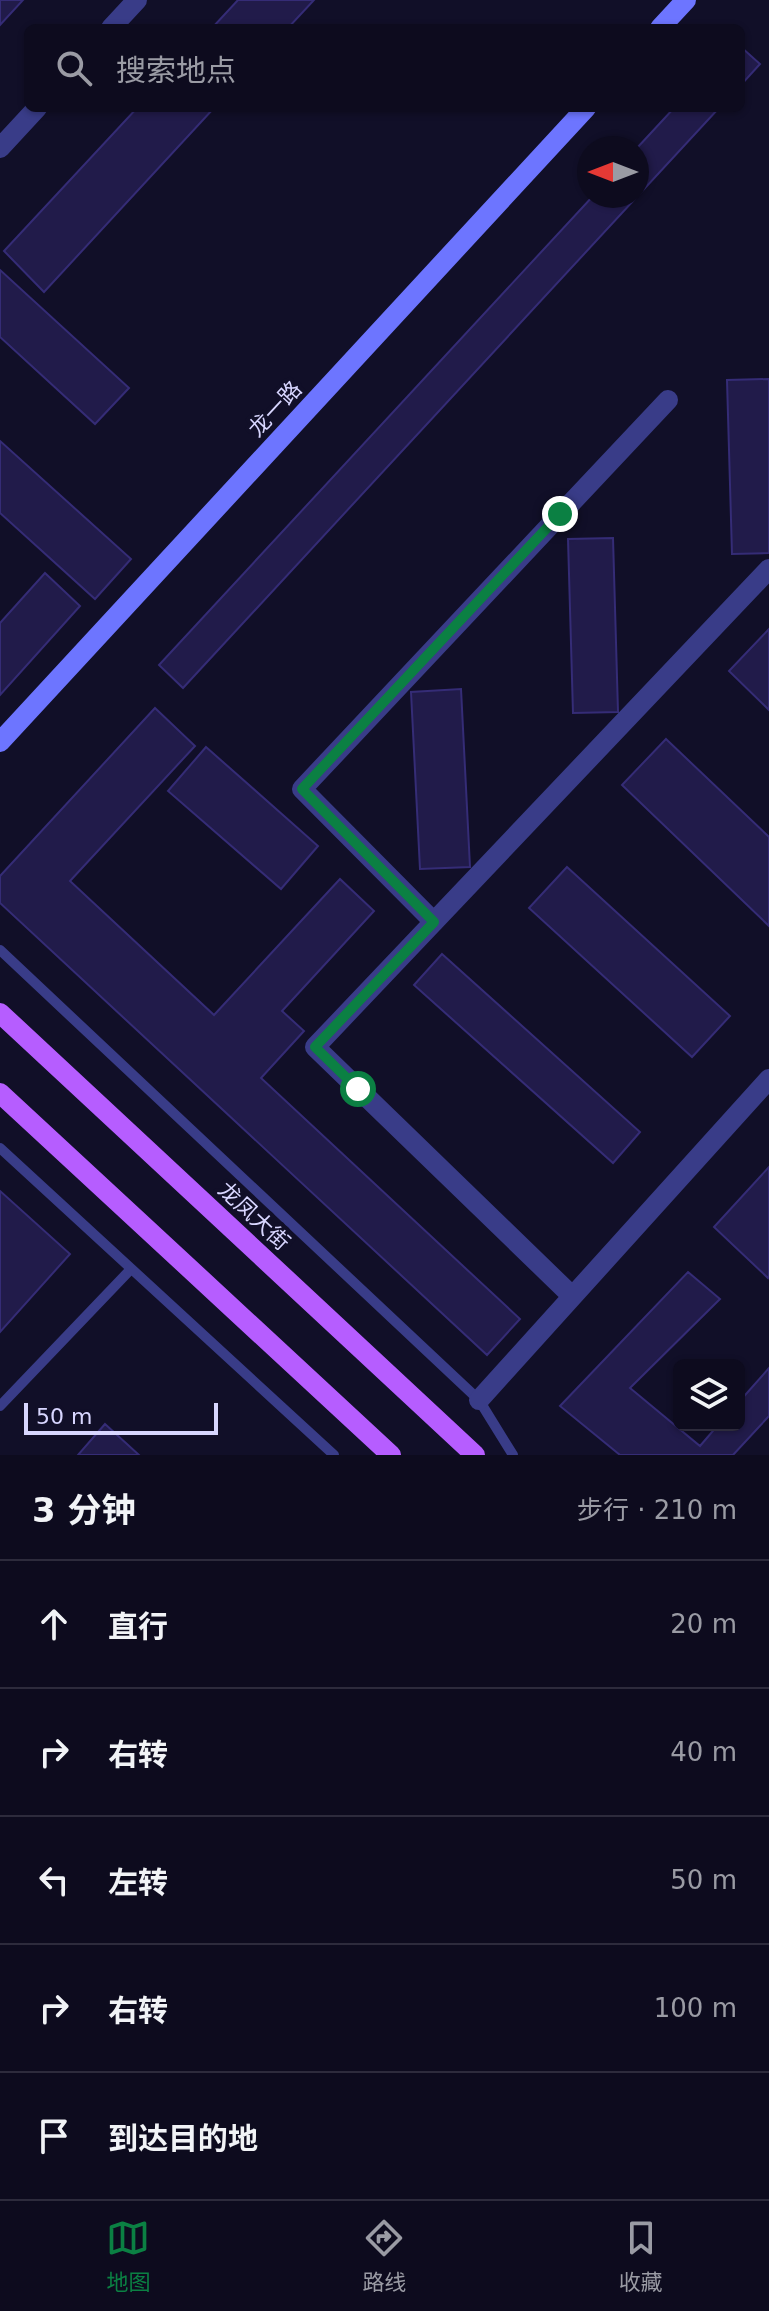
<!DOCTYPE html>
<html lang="zh">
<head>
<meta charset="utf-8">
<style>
  :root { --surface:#0d0b1e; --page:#1b192b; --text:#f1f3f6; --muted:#9a9ba4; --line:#2d2b3c; --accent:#0b8043 }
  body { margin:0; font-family:"DejaVu Sans","Noto Sans SC",sans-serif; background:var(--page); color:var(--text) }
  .controls { position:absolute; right:24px; bottom:24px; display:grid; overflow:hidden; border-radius:12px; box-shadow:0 2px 6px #0004 }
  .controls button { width:72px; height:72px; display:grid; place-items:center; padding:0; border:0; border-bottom:2px solid var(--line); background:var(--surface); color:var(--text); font:40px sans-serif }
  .compass { position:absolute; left:577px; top:136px; width:72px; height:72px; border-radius:50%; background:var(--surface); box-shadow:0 2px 6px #0004; rotate:270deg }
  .scale { position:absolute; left:24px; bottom:20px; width:194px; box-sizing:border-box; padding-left:8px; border:4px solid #d8d6ff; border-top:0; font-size:22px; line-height:28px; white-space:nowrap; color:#d8d6ff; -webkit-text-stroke:6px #110f28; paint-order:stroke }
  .stop { position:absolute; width:24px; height:24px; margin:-18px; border:6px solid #0b8043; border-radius:50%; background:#fff }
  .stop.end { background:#0b8043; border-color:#fff; box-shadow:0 2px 8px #0008 }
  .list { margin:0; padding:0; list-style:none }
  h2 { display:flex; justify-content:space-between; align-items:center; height:104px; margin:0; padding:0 32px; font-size:34px }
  h2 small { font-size:26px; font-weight:400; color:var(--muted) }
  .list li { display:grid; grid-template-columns:52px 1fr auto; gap:24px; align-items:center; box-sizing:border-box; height:128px; padding:0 32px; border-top:2px solid var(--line) }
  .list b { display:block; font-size:30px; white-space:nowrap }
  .list em { font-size:26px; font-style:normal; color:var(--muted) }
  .icon { flex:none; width:44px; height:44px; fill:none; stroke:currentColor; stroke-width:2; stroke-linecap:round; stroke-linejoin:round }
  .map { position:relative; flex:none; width:769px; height:1455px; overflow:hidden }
  .search { position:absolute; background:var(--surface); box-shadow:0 2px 6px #0004; left:24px; right:24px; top:24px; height:88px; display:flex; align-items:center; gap:20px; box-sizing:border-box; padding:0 28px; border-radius:12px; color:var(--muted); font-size:30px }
  .sheet { height:744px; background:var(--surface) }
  nav { display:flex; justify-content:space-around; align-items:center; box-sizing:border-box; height:112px; border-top:2px solid var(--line); background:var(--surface); font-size:22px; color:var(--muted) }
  nav a { display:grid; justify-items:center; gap:4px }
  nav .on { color:var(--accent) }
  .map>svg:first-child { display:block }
  .building { fill:#211b4a; stroke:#352c76; stroke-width:2 }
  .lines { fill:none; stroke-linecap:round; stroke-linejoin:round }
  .lane { stroke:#393c88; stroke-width:10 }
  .street { stroke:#393c88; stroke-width:20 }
  .secondary { stroke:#6d75ff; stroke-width:20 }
  .primary { stroke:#b65dff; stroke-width:20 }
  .route { stroke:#0b8043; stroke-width:10 }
  .labels { text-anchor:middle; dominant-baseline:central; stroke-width:8; stroke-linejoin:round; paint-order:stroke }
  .street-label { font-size:22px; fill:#d8d6ff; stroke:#110f28 }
</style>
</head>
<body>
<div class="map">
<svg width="769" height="1455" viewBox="0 0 769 1455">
  <rect width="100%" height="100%" fill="#110f28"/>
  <!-- building -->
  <path class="building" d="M 0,0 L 23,0 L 0,25 Z
    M 238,0 L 314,0 L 288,28 L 212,28 Z
    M 741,47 L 760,64 L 741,85 Z
    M 137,108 L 214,108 L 44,292 L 4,251 Z
    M 674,108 L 719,108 L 183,688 L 159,665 L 593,196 L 637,196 L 637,148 Z
    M 0,270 L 129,388 L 95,424 L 0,337 Z
    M 769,379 L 769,553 L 732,554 L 727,380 Z
    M 0,441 L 131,559 L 95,599 L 0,513 Z
    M 613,538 L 618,712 L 573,713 L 568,539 Z
    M 45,573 L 80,606 L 0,695 L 0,623 Z
    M 769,629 L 769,710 L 729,671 Z
    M 461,689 L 470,867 L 420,869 L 411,692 Z
    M 155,708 L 195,746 L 70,881 L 214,1015 L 340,879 L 374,911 L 282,1011 L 304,1031 L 261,1078 L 520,1319 L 487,1355 L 0,903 L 0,876 Z
    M 666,739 L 769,837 L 769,926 L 622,785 Z
    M 206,747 L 318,846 L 281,889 L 168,791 Z
    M 567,867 L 730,1016 L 692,1057 L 529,908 Z
    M 442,954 L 640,1132 L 613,1163 L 414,985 Z
    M 769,1167 L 769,1276 L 768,1278 L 714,1227 Z
    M 0,1191 L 70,1254 L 0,1332 Z
    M 688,1272 L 720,1299 L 630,1388 L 700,1446 L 718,1425 L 739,1425 L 739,1402 L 769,1368 L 769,1416 L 733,1455 L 620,1455 L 560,1406 Z
    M 105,1424 L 139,1455 L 78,1455 Z"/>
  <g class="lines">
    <!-- lane -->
    <path class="lane" d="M 0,950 L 479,1400 L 513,1455
      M 0,1148 L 334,1455
      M 0,1406 L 131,1269"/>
    <!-- street -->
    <path class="street" d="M 111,28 L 137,0
      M 0,148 L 37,108
      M 434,922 L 302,789 L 668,400
      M 572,1296 L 315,1047 L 769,569
      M 479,1400 L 769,1079"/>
    <!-- secondary -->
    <path class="secondary" d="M 660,28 L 686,0
      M 0,742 L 586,108"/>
    <!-- primary -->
    <path class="primary" d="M 0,1013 L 475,1455
      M 0,1093 L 391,1455"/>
  </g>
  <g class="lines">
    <!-- route -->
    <path class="route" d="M 358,1089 L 315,1047 L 434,922 L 302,789 L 560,514"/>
  </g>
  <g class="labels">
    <!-- street labels -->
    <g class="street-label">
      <text transform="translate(275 409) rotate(-47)">龙一路</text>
      <text transform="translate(254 1216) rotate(43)">龙凤大街</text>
    </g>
  </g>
</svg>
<div class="controls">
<button><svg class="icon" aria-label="layers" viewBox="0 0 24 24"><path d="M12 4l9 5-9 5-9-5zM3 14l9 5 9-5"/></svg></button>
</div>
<svg class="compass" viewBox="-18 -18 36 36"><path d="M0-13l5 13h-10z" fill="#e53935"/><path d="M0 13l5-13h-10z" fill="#9a9ba4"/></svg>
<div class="scale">50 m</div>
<div class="stop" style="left:358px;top:1089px"></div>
<div class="stop end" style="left:560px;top:514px"></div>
<div class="search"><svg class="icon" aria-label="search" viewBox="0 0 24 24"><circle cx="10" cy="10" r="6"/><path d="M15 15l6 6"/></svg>搜索地点</div>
</div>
<section class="sheet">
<h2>3 分钟<small>步行 · 210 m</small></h2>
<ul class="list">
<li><svg class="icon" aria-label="ahead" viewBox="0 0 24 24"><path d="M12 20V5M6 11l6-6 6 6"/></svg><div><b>直行</b></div><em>20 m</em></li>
<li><svg class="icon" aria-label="right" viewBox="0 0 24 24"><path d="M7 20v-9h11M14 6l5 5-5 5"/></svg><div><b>右转</b></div><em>40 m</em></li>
<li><svg class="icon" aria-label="left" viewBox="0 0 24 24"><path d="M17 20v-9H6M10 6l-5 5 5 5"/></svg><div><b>左转</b></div><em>50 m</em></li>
<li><svg class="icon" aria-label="right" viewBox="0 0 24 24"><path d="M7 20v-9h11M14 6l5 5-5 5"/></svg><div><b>右转</b></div><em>100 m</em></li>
<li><svg class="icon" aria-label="arrive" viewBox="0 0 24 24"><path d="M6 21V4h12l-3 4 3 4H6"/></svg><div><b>到达目的地</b></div></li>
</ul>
</section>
<nav>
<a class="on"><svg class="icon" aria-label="map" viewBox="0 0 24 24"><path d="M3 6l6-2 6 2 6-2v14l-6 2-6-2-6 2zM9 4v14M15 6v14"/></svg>地图</a>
<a><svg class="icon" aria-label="directions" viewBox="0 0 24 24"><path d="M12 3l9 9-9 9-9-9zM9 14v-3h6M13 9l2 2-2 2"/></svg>路线</a>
<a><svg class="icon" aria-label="saved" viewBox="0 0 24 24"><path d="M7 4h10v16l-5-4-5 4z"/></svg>收藏</a>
</nav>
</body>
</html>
